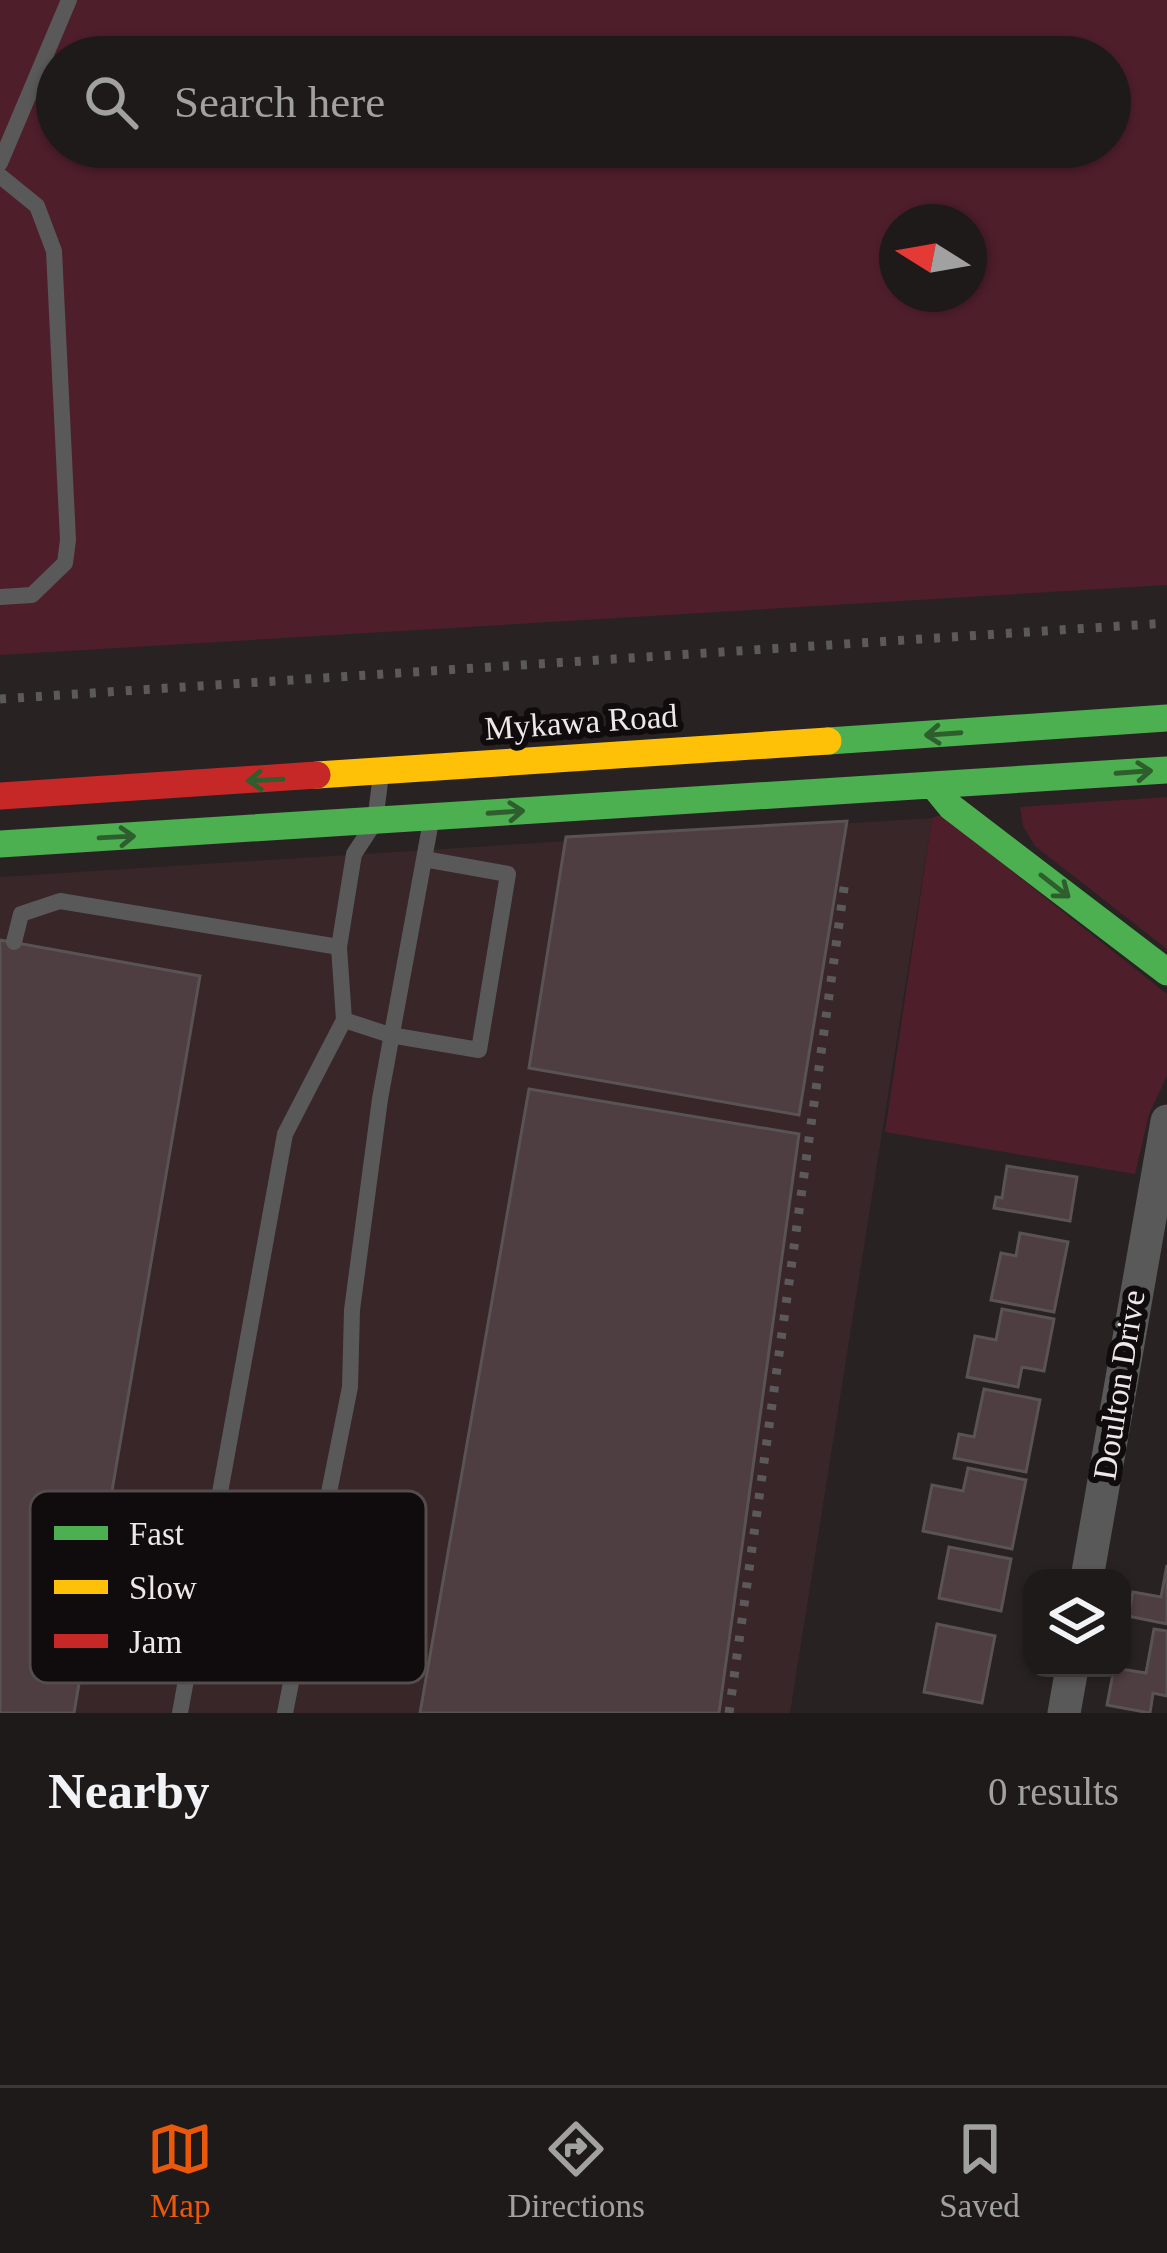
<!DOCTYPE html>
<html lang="en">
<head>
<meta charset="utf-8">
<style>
  :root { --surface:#1f1a1a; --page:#2c2727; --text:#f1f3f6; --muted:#a1a1a2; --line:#3c3839; --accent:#ea580c }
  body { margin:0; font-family:Georgia,serif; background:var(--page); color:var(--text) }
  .controls { position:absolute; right:36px; bottom:36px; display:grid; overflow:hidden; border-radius:24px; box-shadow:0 3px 9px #0004 }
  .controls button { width:108px; height:108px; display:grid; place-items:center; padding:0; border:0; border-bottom:3px solid var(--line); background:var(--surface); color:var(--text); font:60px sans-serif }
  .compass { position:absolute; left:879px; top:204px; width:108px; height:108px; border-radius:50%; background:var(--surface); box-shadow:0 3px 9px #0004; rotate:281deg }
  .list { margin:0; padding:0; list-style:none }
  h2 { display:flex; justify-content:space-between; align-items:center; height:156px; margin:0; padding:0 48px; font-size:51px }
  h2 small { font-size:39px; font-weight:400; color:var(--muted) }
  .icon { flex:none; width:66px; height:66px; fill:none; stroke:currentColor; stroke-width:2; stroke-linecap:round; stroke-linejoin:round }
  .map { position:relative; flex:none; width:1167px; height:1713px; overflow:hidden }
  .search { position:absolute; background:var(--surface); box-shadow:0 3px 9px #0004; left:36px; right:36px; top:36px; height:132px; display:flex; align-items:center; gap:30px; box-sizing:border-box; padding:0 42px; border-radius:66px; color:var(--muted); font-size:45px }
  .sheet { height:372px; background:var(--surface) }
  nav { display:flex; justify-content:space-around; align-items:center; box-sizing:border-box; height:168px; border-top:3px solid var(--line); background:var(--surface); font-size:33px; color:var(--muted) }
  nav a { display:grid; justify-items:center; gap:6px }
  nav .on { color:var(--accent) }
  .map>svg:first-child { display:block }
  .built { fill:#382629 }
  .green { fill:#4e1e2b; fill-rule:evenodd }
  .building { fill:#4e3d41; stroke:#595354; stroke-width:3 }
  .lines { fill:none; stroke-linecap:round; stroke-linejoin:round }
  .lane { stroke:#59595a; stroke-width:16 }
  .street { stroke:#59595a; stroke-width:33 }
  .fast { stroke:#4caf50; stroke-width:27 }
  .slow { stroke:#ffc107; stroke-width:27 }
  .jam { stroke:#c62828; stroke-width:27 }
  .rail { stroke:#5b5959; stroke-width:9; stroke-dasharray:6 12; stroke-linecap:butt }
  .oneway { stroke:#2e5d2e }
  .labels { text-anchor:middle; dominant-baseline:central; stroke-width:12; stroke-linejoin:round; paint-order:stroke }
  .street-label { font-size:33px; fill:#f0e7e9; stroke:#100b0c }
  .key { fill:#100b0c; stroke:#534d4e; stroke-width:3 }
  .key-label { font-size:33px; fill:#f0e7e9 }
</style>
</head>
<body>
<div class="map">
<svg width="1167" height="1713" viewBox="0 0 1167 1713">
  <rect width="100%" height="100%" fill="#292223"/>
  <!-- built -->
  <path class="built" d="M 932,818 L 790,1713 L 0,1713 L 0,877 Z"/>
  <!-- green -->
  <path class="green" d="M 0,0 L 1167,0 L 1167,585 L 0,655 ZM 57,57 L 1110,57 L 1110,147 L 57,147 ZM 897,222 L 969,222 L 969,294 L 897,294 Z
    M 1167,797 L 1167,949 L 1035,846 L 1023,826 L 1020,807 Z
    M 941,815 L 1167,994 L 1167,1076 L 1149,1114 L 1135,1174 L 885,1132 L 932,818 Z"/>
  <!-- building -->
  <path class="building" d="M 847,821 L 799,1115 L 529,1068 L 566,837 Z
    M 0,940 L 200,976 L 74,1713 L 0,1713 Z
    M 529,1089 L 799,1134 L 719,1713 L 420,1713 Z
    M 1007,1166 L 1077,1177 L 1070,1221 L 994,1208 L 996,1197 L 1002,1198 Z
    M 1020,1233 L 1068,1242 L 1054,1312 L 991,1300 L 1001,1253 L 1016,1256 Z
    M 1002,1309 L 1054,1319 L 1044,1371 L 1022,1367 L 1018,1387 L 967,1377 L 975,1336 L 996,1340 Z
    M 984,1389 L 1040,1400 L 1026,1472 L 954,1458 L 959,1434 L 974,1437 Z
    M 968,1468 L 1026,1480 L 1012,1549 L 923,1531 L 932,1485 L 963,1491 Z
    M 949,1547 L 1011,1559 L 1001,1611 L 939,1598 Z
    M 1167,1565 L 1167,1624 L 1128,1616 L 1133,1592 L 1161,1597 Z
    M 937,1624 L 995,1636 L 982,1703 L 924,1692 Z
    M 1154,1629 L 1167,1631 L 1167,1696 L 1153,1693 L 1150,1713 L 1107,1705 L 1114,1668 L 1146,1673 Z"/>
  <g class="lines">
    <!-- lane -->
    <path class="lane" d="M 0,163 L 69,0
      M 0,176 L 37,206 L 54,251 L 68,540 L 65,563 L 32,595 L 0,597
      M 14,942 L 21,914 L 60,901 L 339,947
      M 344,1020 L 390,1035 L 479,1050 L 508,874 L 424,859
      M 180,1713 L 285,1134 L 344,1020 L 339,947 L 354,854 L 375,822 L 381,774
      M 285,1713 L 350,1387 L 352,1310 L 380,1099 L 431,821"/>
    <!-- street -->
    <path class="street" d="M 1087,1578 L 1167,1121
      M 1064,1713 L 1072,1668"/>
    <!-- fast -->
    <path class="fast" d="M 828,741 L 1167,718
      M 933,785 L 951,807 L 1167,972
      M 0,844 L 1167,770"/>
    <!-- slow -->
    <path class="slow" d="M 317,775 L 828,741"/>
    <!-- jam -->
    <path class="jam" d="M 0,796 L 317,775"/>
    <!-- rail -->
    <path class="rail" d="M 0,699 L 1167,623
      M 729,1713 L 845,881"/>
  </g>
  <!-- one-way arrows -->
  <defs><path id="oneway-shaft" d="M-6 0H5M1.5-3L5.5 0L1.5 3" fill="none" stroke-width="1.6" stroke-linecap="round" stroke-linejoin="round" transform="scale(3)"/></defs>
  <g class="oneway">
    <use href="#oneway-shaft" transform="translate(943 734) rotate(176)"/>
    <use href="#oneway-shaft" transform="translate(1134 772) rotate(-4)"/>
    <use href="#oneway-shaft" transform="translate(265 780) rotate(177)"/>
    <use href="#oneway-shaft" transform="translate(506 812) rotate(-4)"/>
    <use href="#oneway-shaft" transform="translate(117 837) rotate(-3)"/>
    <use href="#oneway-shaft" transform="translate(1055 886) rotate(38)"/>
  </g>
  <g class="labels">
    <!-- street labels -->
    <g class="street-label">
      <text transform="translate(581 722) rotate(-4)">Mykawa Road</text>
      <text transform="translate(1119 1385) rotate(-81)">Doulton Drive</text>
    </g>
  </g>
  <!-- legend -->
  <rect x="30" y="1491" width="396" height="192" rx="18" class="key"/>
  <rect x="54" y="1526" width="54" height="14" fill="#4caf50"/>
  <rect x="54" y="1580" width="54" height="14" fill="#ffc107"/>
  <rect x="54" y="1634" width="54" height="14" fill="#c62828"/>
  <g class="key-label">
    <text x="129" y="1545">Fast</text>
    <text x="129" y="1599">Slow</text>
    <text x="129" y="1653">Jam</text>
  </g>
</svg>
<div class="controls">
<button><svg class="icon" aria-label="layers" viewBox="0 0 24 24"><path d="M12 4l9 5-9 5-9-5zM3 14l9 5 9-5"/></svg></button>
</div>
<svg class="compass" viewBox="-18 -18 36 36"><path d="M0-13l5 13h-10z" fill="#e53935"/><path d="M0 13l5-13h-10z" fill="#a1a1a2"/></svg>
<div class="search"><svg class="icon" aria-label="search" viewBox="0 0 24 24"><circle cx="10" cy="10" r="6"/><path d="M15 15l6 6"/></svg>Search here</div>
</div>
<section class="sheet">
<h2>Nearby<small>0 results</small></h2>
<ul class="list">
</ul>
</section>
<nav>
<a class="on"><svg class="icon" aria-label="map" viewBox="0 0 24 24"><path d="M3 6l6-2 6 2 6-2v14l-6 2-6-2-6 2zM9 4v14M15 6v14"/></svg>Map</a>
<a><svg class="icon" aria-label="directions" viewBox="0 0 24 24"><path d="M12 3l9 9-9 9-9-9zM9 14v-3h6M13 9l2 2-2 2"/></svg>Directions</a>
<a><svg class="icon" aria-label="saved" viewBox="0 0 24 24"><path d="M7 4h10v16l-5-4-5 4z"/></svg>Saved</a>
</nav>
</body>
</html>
